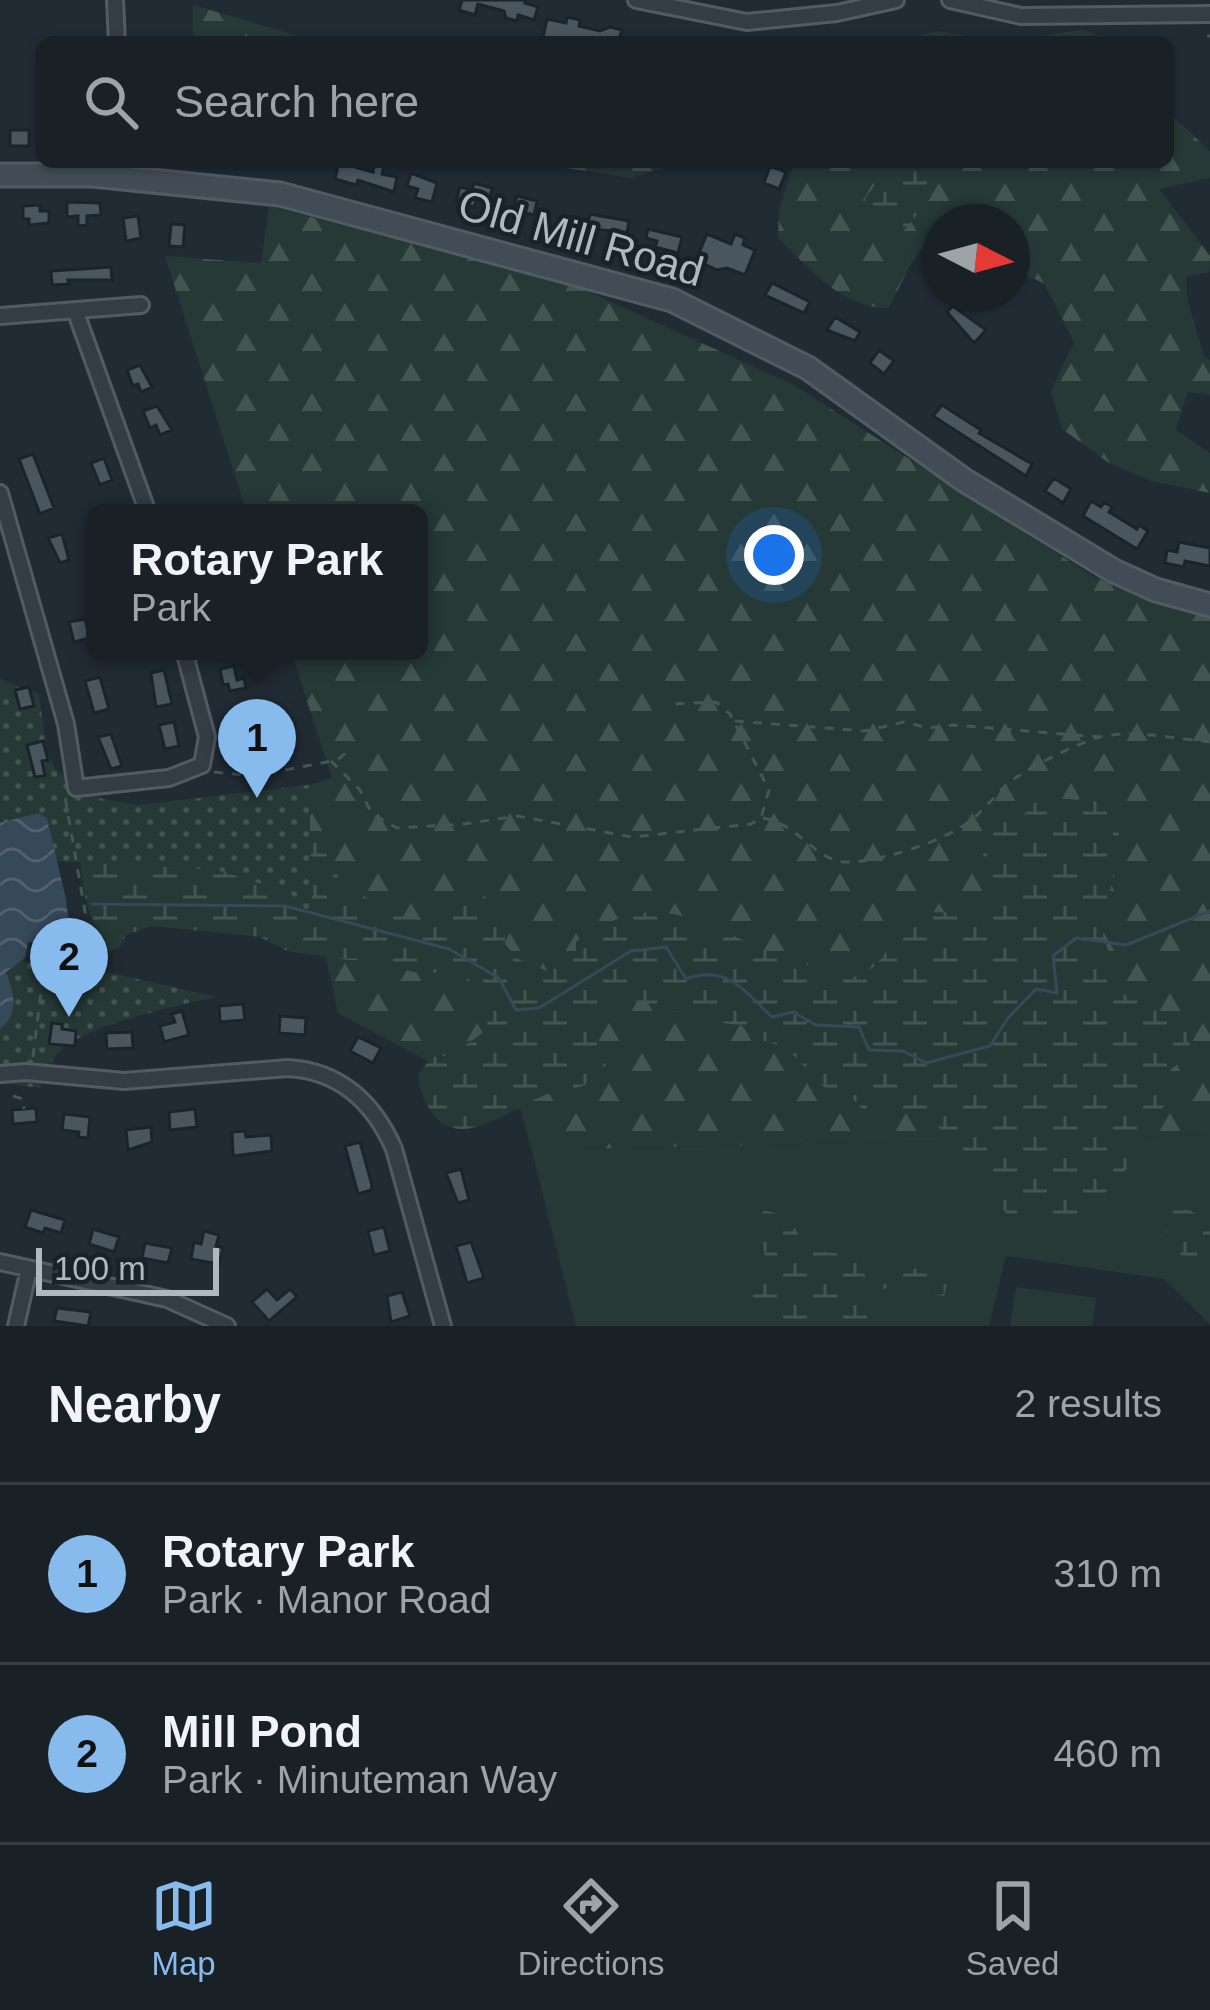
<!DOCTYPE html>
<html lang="en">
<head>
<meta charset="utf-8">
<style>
  :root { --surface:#192026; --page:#262d32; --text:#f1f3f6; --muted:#9fa3a7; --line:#373e43; --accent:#87bbed }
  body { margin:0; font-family:Arial,sans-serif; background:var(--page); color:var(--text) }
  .compass { position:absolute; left:922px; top:204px; width:108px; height:108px; border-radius:50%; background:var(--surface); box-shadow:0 3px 9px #0004; rotate:96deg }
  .scale { position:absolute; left:36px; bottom:30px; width:183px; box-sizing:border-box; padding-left:12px; border:6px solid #aeb8c1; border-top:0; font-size:33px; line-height:42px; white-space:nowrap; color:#aeb8c1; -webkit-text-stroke:9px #192229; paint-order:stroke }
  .you { position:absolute; left:774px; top:555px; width:42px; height:42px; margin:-30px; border:9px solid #fff; border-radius:50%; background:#1a73e8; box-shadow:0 0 0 18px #1a73e833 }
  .badge { display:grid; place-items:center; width:78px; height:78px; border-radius:50%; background:var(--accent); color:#111; font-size:39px; font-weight:700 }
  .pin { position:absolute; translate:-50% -99px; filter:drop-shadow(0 3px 6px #0008) }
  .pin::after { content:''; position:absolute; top:63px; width:42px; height:36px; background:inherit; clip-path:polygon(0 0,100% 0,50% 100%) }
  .popup { position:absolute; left:86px; top:504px; width:342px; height:156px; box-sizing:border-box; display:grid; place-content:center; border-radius:18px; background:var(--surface); filter:drop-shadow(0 3px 9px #0005); font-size:39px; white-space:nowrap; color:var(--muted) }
  .popup b { font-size:45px; color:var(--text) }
  .popup::after { content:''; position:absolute; left:50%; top:100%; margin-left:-24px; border:24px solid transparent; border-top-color:var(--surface) }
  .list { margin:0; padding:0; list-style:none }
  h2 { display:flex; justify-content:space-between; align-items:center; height:156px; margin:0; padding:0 48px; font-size:51px }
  h2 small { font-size:39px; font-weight:400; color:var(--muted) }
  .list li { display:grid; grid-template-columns:78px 1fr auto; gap:36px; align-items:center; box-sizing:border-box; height:180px; padding:0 48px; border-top:3px solid var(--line) }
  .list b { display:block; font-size:45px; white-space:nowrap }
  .list p { margin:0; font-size:39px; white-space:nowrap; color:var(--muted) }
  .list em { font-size:39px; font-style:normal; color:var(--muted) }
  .icon { flex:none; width:66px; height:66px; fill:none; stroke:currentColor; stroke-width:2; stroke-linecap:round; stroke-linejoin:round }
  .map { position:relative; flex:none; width:1210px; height:1326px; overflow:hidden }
  .search { position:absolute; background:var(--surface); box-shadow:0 3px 9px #0004; left:36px; right:36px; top:36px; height:132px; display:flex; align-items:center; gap:30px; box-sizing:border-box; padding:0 42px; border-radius:18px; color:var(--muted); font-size:45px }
  .sheet { height:516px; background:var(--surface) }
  nav { display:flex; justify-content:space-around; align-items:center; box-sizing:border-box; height:168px; border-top:3px solid var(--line); background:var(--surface); font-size:33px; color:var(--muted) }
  nav a { display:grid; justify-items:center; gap:6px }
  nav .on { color:var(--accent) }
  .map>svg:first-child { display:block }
  .green { fill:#263936 }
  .forest { fill:url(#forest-firs) }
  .wetland { fill:url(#wetland-marsh) }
  .park { fill:url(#park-dots) }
  .water { fill:url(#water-waves) }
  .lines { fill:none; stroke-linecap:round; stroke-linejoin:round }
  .stream { stroke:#364959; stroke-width:3 }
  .building { fill:#49565f; stroke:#1b242b; stroke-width:3 }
  .minor-casing { stroke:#515b62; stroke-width:20 }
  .secondary-casing { stroke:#515b62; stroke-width:27 }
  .path { stroke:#445655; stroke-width:3; stroke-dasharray:9 9; stroke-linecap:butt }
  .minor { stroke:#343d44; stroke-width:14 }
  .secondary { stroke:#424c57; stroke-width:21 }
  .labels { text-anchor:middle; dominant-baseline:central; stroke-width:9; stroke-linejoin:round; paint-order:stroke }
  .street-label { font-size:42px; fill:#aeb8c1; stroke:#192229 }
</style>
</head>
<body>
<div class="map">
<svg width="1210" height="1326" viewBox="0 0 1210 1326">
  <defs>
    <pattern id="forest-firs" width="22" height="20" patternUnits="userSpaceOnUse" patternTransform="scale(3)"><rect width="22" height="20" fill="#263936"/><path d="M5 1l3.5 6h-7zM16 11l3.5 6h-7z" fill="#435451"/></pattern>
    <pattern id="wetland-marsh" width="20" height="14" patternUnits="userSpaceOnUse" patternTransform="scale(3)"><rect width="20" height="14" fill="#263936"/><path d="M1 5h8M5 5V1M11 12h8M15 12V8" fill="none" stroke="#435451"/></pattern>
    <pattern id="park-dots" width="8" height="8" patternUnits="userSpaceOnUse" patternTransform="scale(3)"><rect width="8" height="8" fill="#263936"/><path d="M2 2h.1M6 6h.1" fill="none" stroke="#435451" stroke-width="1.8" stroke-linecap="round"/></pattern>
    <pattern id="water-waves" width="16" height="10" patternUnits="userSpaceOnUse" patternTransform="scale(3)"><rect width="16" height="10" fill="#364959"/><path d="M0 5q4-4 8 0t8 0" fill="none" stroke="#51616f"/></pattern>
  </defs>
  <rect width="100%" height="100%" fill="#212b33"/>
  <!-- green -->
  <path class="green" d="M 1210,1135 L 1210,1324 L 1164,1279 L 1006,1256 L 989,1326 L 576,1326 L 529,1140 L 577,1149 Z
    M 1016,1287 L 1096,1298 L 1092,1326 L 1010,1326 Z"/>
  <!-- forest -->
  <path class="forest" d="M 193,5 L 315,41 L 318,42 L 193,42 Z
    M 1082,30 L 1121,42 L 899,42 L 938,31 L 997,42 Z
    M 1168,112 L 1210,151 L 1210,178 L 1159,189 L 1210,256 L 1209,272 L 1186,277 L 1188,302 L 1204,356 L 1210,360 L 1210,395 L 1188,392 L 1176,430 L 1210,453 L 1210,493 L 1152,481 L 1109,463 L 1062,429 L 1051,391 L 1074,342 L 1045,284 L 1012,268 L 1012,222 L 940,222 L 909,267 L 889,308 C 842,309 810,268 778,238 L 779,211 L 794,162 L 1168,162 Z
    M 528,162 L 684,162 L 631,178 Z
    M 269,206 L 576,286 L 792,384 L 1091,575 L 1132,594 L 1210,615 L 1210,1135 L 576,1149 L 529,1140 L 521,1111 L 338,1013 L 319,926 L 312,917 L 309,785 L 332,778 L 291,651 L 419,651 L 419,513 L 247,513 L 165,256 L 261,263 Z"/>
  <!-- wetland -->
  <path class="wetland" d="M 891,164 C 969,155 929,201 901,234 L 873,233 L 865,198 Z
    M 1082,796 L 1101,804 L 1119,831 L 1115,873 L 1099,926 L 1109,952 L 1111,990 C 1139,999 1160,1013 1188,1023 L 1193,1031 L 1186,1057 L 1168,1072 L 1165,1105 L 1141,1131 L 1141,1157 C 1132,1165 1119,1174 1112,1183 C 1097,1202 1099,1227 1064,1223 C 1044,1221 1026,1215 1006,1213 L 971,1161 L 925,1113 L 867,1114 L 852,1098 L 831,1094 L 785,1047 L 761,1040 L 740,1025 L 705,1021 L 642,1001 L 625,1000 L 601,1016 L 596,1033 L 606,1065 C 581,1097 575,1083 543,1096 C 507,1110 456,1155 429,1108 C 423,1096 417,1087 419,1073 L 432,1057 L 452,1055 L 488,1029 L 486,1008 L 464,971 C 437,972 410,979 389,960 L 348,960 L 287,951 L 260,937 L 152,926 L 126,935 L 119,948 L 109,951 C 87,918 82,892 80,853 L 299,858 L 312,835 L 316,835 L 342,883 L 390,912 L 438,925 L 462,894 L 482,894 C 499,910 506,920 505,944 L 518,959 L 547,971 L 563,960 L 572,959 L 576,954 L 576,942 C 651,888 692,918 765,950 C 792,963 824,970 854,977 C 885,971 890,933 915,918 C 943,901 989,932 996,885 L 976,838 L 990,832 L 1009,815 L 1024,815 C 1038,793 1054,798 1078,800 Z
    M 1164,1209 L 1190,1210 L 1210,1225 L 1210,1271 L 1194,1275 L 1161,1224 Z
    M 764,1211 C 795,1215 791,1229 807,1245 C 821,1259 847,1246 860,1263 C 870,1276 862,1286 864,1300 C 865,1308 872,1318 876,1326 L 784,1326 L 777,1322 L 756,1326 C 744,1300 751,1278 765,1254 C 758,1237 749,1226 764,1211 Z
    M 930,1266 L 944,1272 L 948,1281 L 944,1296 L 889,1288 L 877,1291 L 874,1286 L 885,1274 Z"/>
  <!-- park -->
  <path class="park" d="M 0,679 L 39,694 L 46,749 L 56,770 L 102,799 L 138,805 L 309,785 L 312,917 L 291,894 L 218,870 L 0,858 Z
    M 20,961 L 115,974 L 217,997 C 179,1005 83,1025 57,1054 C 50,1062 45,1078 40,1088 L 0,1083 L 0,969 Z"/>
  <!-- water -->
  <path class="water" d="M 38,813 L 47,818 L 66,899 L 72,954 L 67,959 L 51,960 L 40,942 L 28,942 L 25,958 L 6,972 C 14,993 20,1013 0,1029 L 0,823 Z"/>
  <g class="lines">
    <!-- stream -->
    <path class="stream" d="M 92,904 L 285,906 L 449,949 L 499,978 L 516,1010 L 539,1008 L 631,951 L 666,947 L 686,979 C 727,964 744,991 772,1017 L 793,1012 L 816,1025 L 859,1027 L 869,1050 L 903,1051 L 926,1063 L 990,1046 L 1008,1018 L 1036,989 L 1057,993 L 1053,956 L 1076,938 L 1126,945 L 1210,911"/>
  </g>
  <!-- building -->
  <path class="building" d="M 462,0 L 526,0 L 525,3 L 538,7 L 534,20 L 518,15 L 517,21 L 506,18 L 504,11 L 478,4 L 475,15 L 459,10 Z
    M 567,17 L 580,20 L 579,26 L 600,31 L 610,27 L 622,30 L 618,42 L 542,42 L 547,19 L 566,23 Z
    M 10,130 L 29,130 L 29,146 L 10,146 Z
    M 339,162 L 352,162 L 351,166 L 373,172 L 374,164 L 384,166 L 382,174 L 397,177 L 394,192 L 358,180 L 356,185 L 335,179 Z
    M 770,166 L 786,172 L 779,189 L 764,183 Z
    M 411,173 L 437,183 L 432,202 L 415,198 L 418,189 L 407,186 Z
    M 474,183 L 492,188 L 489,201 L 477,198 L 474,207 L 456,202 L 460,187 L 472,190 Z
    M 517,196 L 537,201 L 534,215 L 513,210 Z
    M 67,202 L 100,203 L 101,215 L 87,216 L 87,225 L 78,226 L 78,216 L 67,217 Z
    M 40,205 L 40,211 L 49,211 L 49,223 L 29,225 L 29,219 L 23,219 L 23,206 Z
    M 590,214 L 629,221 L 627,233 L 587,228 Z
    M 138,216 L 141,238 L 126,241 L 123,218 Z
    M 171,224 L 185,225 L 183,247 L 169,246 Z
    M 648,229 L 682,237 L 678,253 L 655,247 L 657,241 L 646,238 Z
    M 707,234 L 731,244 L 735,234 L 745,238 L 743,245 L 755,250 L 745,275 L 727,268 L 717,270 L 696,260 Z
    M 111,267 L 112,280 L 68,280 L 69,284 L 52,285 L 51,271 Z
    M 772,283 L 810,302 L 804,313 L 765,295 Z
    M 953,306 L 986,330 L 974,343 L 947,312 Z
    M 835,317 L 860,332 L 855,341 L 827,330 Z
    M 879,350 L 894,361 L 884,374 L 870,363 Z
    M 140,365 L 152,387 L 141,392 L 138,384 L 133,386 L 127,370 Z
    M 942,405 L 981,430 L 979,433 L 1032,464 L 1026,476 L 933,416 Z
    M 157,406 L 172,430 L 160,435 L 156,425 L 150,428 L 143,411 Z
    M 33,454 L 54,508 L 40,514 L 19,459 Z
    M 104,458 L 112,480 L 100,485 L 91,463 Z
    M 1054,478 L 1071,489 L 1063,503 L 1045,491 Z
    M 1091,501 L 1101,507 L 1104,502 L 1112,507 L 1109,512 L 1137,529 L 1139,525 L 1148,531 L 1137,549 L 1083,516 Z
    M 62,534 L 69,560 L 60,563 L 48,538 Z
    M 1179,542 L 1210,548 L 1210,566 L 1185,561 L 1184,567 L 1165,563 L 1167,550 L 1177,552 Z
    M 85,619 L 90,638 L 74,642 L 69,622 Z
    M 234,666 L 237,680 L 244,678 L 246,688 L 230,691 L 228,684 L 223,685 L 220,669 Z
    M 164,670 L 172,704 L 156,707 L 151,673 Z
    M 100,677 L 109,709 L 94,713 L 85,681 Z
    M 29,687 L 34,706 L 20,709 L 15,690 Z
    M 174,722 L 179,746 L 165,749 L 159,725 Z
    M 111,734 L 122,766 L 111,769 L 98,737 Z
    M 43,741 L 48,760 L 42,761 L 45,776 L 35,777 L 27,745 Z
    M 243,1004 L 245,1020 L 220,1022 L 219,1006 Z
    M 182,1011 L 189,1035 L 164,1042 L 160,1026 L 175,1022 L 172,1014 Z
    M 280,1016 L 306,1018 L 305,1035 L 279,1033 Z
    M 52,1023 L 62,1024 L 62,1029 L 76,1031 L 75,1046 L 49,1044 Z
    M 132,1032 L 133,1048 L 107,1049 L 106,1033 Z
    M 358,1037 L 381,1048 L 373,1063 L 350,1051 Z
    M 36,1108 L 37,1122 L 13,1124 L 12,1110 Z
    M 195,1109 L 197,1127 L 170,1130 L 169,1112 Z
    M 64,1114 L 90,1117 L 88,1138 L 78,1137 L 79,1132 L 62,1130 Z
    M 151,1127 L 152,1142 L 128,1150 L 126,1130 Z
    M 245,1131 L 246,1137 L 271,1135 L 272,1151 L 233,1156 L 232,1132 Z
    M 360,1142 L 372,1185 L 371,1190 L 358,1194 L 345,1146 Z
    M 461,1169 L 469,1200 L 458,1203 L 446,1173 Z
    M 31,1210 L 65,1220 L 61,1233 L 45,1228 L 43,1233 L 25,1227 Z
    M 384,1227 L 390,1251 L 374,1255 L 368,1231 Z
    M 93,1229 L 119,1237 L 114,1252 L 89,1244 Z
    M 204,1231 L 219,1235 L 216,1246 L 223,1248 L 219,1264 L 191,1259 L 194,1242 L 201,1244 Z
    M 471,1242 L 484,1278 L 467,1283 L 456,1246 Z
    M 145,1243 L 172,1248 L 168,1263 L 142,1258 Z
    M 267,1289 L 277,1300 L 290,1289 L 297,1297 L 269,1321 L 252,1302 Z
    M 402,1292 L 410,1316 L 391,1322 L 387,1296 Z
    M 57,1308 L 91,1312 L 88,1326 L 54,1321 Z"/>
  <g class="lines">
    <defs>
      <path id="minor" d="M 115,0 L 117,42
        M 636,0 L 747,22 L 837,13 L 896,0
        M 950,0 L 1021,16 L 1210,14
        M 75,310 L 148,513
        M 0,316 L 141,305
        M 0,493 L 66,724 L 76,788 L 169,778 L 202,765 L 207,737 L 184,651
        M 0,1074 L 26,1072 L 124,1081 L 288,1068 C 340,1071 374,1103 394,1149 L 443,1326
        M 0,1262 L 167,1299 L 227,1326
        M 16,1326 L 29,1269"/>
      <path id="secondary" d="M 0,175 L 93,175 L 280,194 L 672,300 L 808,368 L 964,480 L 1114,571 L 1156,590 L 1210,605"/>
    </defs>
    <!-- minor casing -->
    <use href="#minor" class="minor-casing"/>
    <!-- secondary casing -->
    <use href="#secondary" class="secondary-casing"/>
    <!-- path -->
    <path class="path" d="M 1207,36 L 1210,36
      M 735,721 L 865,731 L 904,722 L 928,728 L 953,725 L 1100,737
      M 331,761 L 360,790 L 372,814 L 397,828 L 464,824 L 517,816 L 632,837 L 751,824 L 761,818 L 769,790 L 730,714 L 716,702 L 667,704
      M 214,772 L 254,776 L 337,760 L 347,752
      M 763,818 C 800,824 816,864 850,862 C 882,861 945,841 970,821 C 985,810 995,794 1010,782 C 1026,769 1079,742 1100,737 C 1134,729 1176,739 1210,742
      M 33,1057 L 44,967 L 95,969 L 65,797
      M 13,1096 L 23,1099 L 24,1109"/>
    <!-- minor -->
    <use href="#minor" class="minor"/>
    <!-- secondary -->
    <use href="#secondary" class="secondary"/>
  </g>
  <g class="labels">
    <!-- street labels -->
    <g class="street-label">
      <text transform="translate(581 238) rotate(16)">Old Mill Road</text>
    </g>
  </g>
</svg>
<svg class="compass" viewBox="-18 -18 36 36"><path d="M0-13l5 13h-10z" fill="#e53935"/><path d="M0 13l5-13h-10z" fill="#9fa3a7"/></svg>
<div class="scale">100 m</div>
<div class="you"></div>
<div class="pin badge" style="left:257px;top:798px">1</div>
<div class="popup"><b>Rotary Park</b>Park</div>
<div class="pin badge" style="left:69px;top:1017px">2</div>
<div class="search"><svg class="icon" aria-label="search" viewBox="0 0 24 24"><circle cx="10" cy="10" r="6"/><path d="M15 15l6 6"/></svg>Search here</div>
</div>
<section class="sheet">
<h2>Nearby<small>2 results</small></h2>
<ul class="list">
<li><span class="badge">1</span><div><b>Rotary Park</b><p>Park · Manor Road</p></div><em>310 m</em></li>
<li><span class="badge">2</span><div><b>Mill Pond</b><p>Park · Minuteman Way</p></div><em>460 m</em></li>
</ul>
</section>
<nav>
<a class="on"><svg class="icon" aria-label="map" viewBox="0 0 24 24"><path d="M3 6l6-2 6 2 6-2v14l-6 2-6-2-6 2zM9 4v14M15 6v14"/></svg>Map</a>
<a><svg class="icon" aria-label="directions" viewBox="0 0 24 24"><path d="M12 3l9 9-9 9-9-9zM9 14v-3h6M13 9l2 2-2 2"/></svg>Directions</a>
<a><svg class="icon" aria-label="saved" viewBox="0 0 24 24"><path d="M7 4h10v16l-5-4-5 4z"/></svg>Saved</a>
</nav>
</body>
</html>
